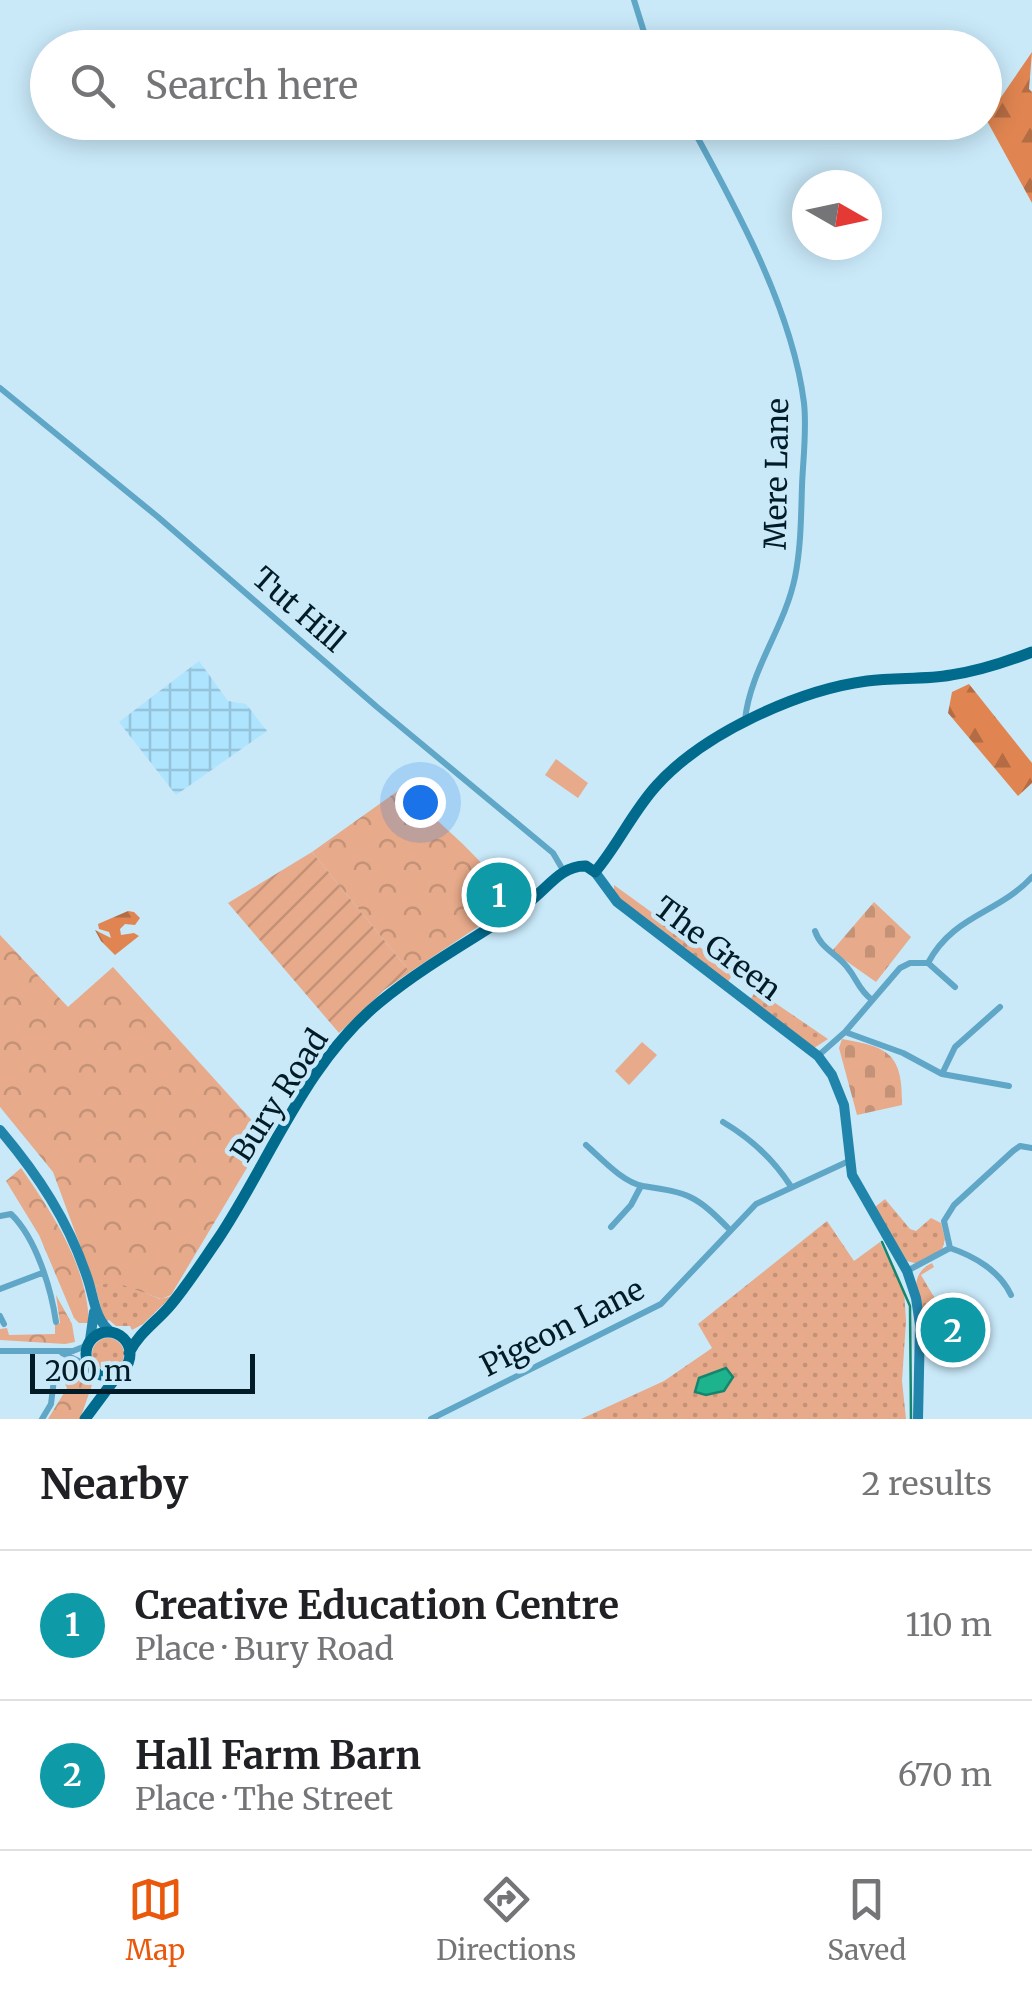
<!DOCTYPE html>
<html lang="en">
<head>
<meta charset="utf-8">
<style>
  :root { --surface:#fff; --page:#f6f6f6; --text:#202124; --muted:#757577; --line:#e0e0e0; --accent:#ea580c }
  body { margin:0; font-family:Merriweather,serif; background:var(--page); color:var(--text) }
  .compass { position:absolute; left:792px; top:170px; width:90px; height:90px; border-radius:50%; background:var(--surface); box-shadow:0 5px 25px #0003; rotate:99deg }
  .scale { position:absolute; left:30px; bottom:25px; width:225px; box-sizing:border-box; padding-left:10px; border:5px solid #011b27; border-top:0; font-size:28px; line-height:35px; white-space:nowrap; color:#011b27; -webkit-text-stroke:8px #c9e9f9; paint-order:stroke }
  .you { position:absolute; left:420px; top:802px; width:35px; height:35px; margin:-25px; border:8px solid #fff; border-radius:50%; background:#1a73e8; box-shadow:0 0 0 15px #1a73e833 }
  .badge { display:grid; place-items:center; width:65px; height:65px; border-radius:50%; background:var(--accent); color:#fff; font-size:32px; font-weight:700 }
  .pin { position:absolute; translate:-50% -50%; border:5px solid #fff; box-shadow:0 2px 10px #0006 }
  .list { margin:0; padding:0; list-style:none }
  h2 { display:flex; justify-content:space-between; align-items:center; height:130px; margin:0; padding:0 40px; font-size:42px }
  h2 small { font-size:32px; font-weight:400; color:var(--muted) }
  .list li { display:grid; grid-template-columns:65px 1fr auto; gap:30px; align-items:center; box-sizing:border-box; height:150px; padding:0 40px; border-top:2px solid var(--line) }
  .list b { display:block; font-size:38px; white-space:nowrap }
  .list p { margin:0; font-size:32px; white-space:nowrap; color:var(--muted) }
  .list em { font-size:32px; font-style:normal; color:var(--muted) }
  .icon { flex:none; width:55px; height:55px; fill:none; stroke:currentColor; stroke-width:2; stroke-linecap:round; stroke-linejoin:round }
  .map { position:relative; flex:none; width:1032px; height:1419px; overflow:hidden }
  .search { position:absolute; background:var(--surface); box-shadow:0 5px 25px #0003; left:30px; right:30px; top:30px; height:110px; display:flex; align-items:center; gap:25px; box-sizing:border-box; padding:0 35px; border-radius:55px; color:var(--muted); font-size:38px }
  .sheet { height:430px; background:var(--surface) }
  nav { display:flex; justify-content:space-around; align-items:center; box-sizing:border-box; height:140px; border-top:2px solid var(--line); background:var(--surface); font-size:28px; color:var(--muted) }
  nav a { display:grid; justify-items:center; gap:5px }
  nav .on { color:var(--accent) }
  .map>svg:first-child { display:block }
  .industrial { fill:url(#industrial-grid) }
  .grass { fill:url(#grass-dots) }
  .forest { fill:url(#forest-firs) }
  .cemetery { fill:url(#cemetery-stones) }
  .park { fill:url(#park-crowns) }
  .garden { fill:url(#garden-furrows) }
  .pitch { fill:#e7aa8a }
  .water { fill:#1db38c; stroke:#15856e; stroke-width:2.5 }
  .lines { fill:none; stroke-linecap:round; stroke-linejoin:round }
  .stream { stroke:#15856e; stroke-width:2.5 }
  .minor { stroke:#5fa6c7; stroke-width:6 }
  .secondary { stroke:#2184aa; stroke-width:10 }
  .primary { stroke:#006b8d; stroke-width:11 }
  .labels { text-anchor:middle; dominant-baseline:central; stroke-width:9; stroke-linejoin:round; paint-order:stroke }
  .street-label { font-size:30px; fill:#011b27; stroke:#c9e9f9 }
</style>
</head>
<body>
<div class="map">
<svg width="1032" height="1419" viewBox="0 0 1032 1419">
  <defs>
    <pattern id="industrial-grid" width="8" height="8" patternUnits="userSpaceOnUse" patternTransform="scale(2.5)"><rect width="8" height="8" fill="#aee4fe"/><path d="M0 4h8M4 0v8" fill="none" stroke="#94c3da"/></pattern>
    <pattern id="grass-dots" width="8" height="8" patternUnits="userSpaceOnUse" patternTransform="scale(2.5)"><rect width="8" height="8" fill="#e7aa8a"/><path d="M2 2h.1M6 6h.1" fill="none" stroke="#c49277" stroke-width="1.8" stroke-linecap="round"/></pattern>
    <pattern id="forest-firs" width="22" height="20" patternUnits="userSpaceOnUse" patternTransform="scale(2.5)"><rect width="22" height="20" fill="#e08551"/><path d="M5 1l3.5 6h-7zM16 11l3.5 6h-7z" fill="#b36c43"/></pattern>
    <pattern id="cemetery-stones" width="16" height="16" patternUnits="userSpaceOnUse" patternTransform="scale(2.5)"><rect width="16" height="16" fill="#e7aa8a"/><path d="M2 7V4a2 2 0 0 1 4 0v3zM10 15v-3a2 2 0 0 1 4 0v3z" fill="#c49277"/></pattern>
    <pattern id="park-crowns" width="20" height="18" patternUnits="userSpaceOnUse" patternTransform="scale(2.5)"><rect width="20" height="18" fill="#e7aa8a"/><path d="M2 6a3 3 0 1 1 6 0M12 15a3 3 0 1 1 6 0" fill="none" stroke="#c49277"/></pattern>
    <pattern id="garden-furrows" width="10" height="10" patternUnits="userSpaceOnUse" patternTransform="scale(2.5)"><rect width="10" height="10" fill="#e7aa8a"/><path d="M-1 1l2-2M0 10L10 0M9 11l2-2" fill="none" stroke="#c49277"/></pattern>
  </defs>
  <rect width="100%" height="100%" fill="#c9e9f9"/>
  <!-- industrial -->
  <path class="industrial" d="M 199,661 L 228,701 L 246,704 L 267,731 L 176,795 L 119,722 Z"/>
  <!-- grass -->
  <path class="grass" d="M 614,885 L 734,972 L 728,982 L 614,894 Z
    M 756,990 L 828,1039 L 814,1048 L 750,1000 Z
    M 885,1199 L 910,1229 L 916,1231 L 931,1218 L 941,1223 L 945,1239 L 942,1250 L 918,1264 L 907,1261 L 875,1207 Z
    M 827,1221 L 854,1261 L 880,1242 L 904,1290 L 906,1321 L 902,1381 L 906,1419 L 581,1419 L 664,1381 L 712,1348 L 698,1324 Z
    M 932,1263 L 934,1267 L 921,1275 L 950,1324 L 926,1333 L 925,1315 L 919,1316 C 917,1294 909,1274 932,1263 Z
    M 115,1281 L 160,1299 L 172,1296 L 143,1324 L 132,1330 L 130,1326 L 116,1326 L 109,1320 L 105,1322 L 95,1286 Z
    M92 1354a16 16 0 1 1 32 0a16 16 0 1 1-32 0Z"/>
  <!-- forest -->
  <path class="forest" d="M 1032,52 L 1029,89 L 1032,92 L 1032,203 L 986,119 Z
    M 969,684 L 1032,763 L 1032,783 L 1018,796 L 948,713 L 952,692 Z
    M 128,911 L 134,912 L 140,918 L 135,925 L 125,924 L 120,929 L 121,935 L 134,933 L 139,936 L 115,955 L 101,941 L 95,930 L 111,938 L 109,932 L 99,929 L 98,924 Z"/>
  <!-- cemetery -->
  <path class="cemetery" d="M 874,902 L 911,937 L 876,982 L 832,951 Z
    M 842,1039 C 888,1047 903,1053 902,1105 L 857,1115 L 839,1048 Z"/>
  <!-- park -->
  <path class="park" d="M 402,788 C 434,819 469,846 496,880 L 485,890 L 496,908 L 482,918 L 482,924 L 410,972 L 312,852 Z
    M 0,935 L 68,1007 L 113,967 L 266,1136 L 171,1295 L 161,1299 L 115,1282 L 95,1286 L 53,1172 L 0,1107 Z
    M 21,1168 C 53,1214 87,1265 89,1323 L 79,1323 L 74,1318 L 39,1235 L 6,1181 Z
    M 56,1295 L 72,1324 L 75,1342 L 65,1344 L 0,1340 L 0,1329 L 7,1328 L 9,1335 L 55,1334 L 55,1325 L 60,1323 Z
    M 53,1359 L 73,1369 L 80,1382 L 92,1385 L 80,1419 L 48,1419 L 67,1388 Z"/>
  <!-- garden -->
  <path class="garden" d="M 312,852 L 410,972 L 384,990 L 339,1033 L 228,903 Z"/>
  <!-- pitch -->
  <path class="pitch" d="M 556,759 L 588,783 L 578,798 L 545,775 Z
    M 642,1042 L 657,1055 L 629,1085 L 615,1071 Z"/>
  <!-- water -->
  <path class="water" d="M 726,1368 L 733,1377 L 724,1391 L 706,1395 L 695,1392 L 699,1378 Z"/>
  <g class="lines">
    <!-- stream -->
    <path class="stream" d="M 882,1242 L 910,1306 L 911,1419"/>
    <!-- minor -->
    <path class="minor" d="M 634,0 L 649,48
      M 689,122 C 735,206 792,308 804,403 C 807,430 803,459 802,486 C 801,517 801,547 795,577 C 785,627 750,670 745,720
      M 0,388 L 158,517 L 377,707 L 553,853 L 563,870
      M 815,931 C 821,949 836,953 847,967 C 858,980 857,988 872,1000
      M 928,963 C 953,915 998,914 1032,877
      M 845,1032 L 903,1053 L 942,1074 L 1009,1086
      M 819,1055 L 845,1032 L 900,968 L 910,963 L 928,963 L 955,987
      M 942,1074 L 955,1047 L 1000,1007
      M 723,1122 C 750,1138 773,1159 790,1185
      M 586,1145 C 601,1158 622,1182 643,1186 C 689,1193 696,1195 730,1230
      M 0,1216 L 11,1214 C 36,1238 51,1288 56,1322
      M 611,1227 L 631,1205 L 641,1186
      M 907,1271 L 950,1248
      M 0,1289 L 42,1273
      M 1011,1295 C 1000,1271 974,1256 950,1248 L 944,1221 L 954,1205 L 1013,1151 L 1020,1146 L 1032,1148
      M 0,1316 L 4,1324
      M 0,1351 L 73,1351 L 88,1345
      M 62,1353 L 89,1366
      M 42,1419 L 51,1404 L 54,1379
      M 431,1419 L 661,1304 L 756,1204 L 849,1161"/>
    <!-- secondary -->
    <path class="secondary" d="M 595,872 L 617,902 L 818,1056 L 832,1075 L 844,1105 L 852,1175 L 907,1271 L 916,1298 L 920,1325 L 918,1419
      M 0,1130 C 38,1175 68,1220 87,1277 C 94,1296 94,1319 111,1332
      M 90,1340 L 94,1312"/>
    <!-- primary -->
    <path class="primary" d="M 595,872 C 618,845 633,811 657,785 C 704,733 799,690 867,681 C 895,677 924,680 951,675 C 979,671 1006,662 1032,652
      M86 1354a22 22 0 1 1 44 0a22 22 0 1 1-44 0Z
      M 129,1353 C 138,1334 156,1322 169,1307 C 187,1286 202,1262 218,1239 C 270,1161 305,1063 380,1002 C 425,965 477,937 525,905 C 546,891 560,865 586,866 L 595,872
      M 85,1419 L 120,1372"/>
  </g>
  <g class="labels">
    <!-- street labels -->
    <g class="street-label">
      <text transform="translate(776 474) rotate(-89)">Mere Lane</text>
      <text transform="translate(299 609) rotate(41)">Tut Hill</text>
      <text transform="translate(718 948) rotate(37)">The Green</text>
      <text transform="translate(279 1095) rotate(-57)">Bury Road</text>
      <text transform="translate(562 1327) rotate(-27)">Pigeon Lane</text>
    </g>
  </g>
</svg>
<svg class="compass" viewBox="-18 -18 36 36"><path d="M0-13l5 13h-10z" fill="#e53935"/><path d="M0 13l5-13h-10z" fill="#757577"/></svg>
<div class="scale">200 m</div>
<div class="you"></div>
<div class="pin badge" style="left:499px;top:895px;background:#0f9aa8">1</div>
<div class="pin badge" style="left:953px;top:1330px;background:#0f9aa8">2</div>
<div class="search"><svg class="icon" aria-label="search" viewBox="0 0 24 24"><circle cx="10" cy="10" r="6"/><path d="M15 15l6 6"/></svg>Search here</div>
</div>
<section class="sheet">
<h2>Nearby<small>2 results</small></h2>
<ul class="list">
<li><span class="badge" style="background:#0f9aa8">1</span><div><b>Creative Education Centre</b><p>Place · Bury Road</p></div><em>110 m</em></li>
<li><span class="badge" style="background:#0f9aa8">2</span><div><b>Hall Farm Barn</b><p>Place · The Street</p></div><em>670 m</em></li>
</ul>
</section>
<nav>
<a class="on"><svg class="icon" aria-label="map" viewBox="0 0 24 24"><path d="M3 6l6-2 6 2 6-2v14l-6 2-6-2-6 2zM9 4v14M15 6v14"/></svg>Map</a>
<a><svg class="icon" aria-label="directions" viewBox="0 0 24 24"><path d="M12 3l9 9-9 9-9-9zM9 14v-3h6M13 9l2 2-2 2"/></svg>Directions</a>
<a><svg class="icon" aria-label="saved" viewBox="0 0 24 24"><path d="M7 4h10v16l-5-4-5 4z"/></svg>Saved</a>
</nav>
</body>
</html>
